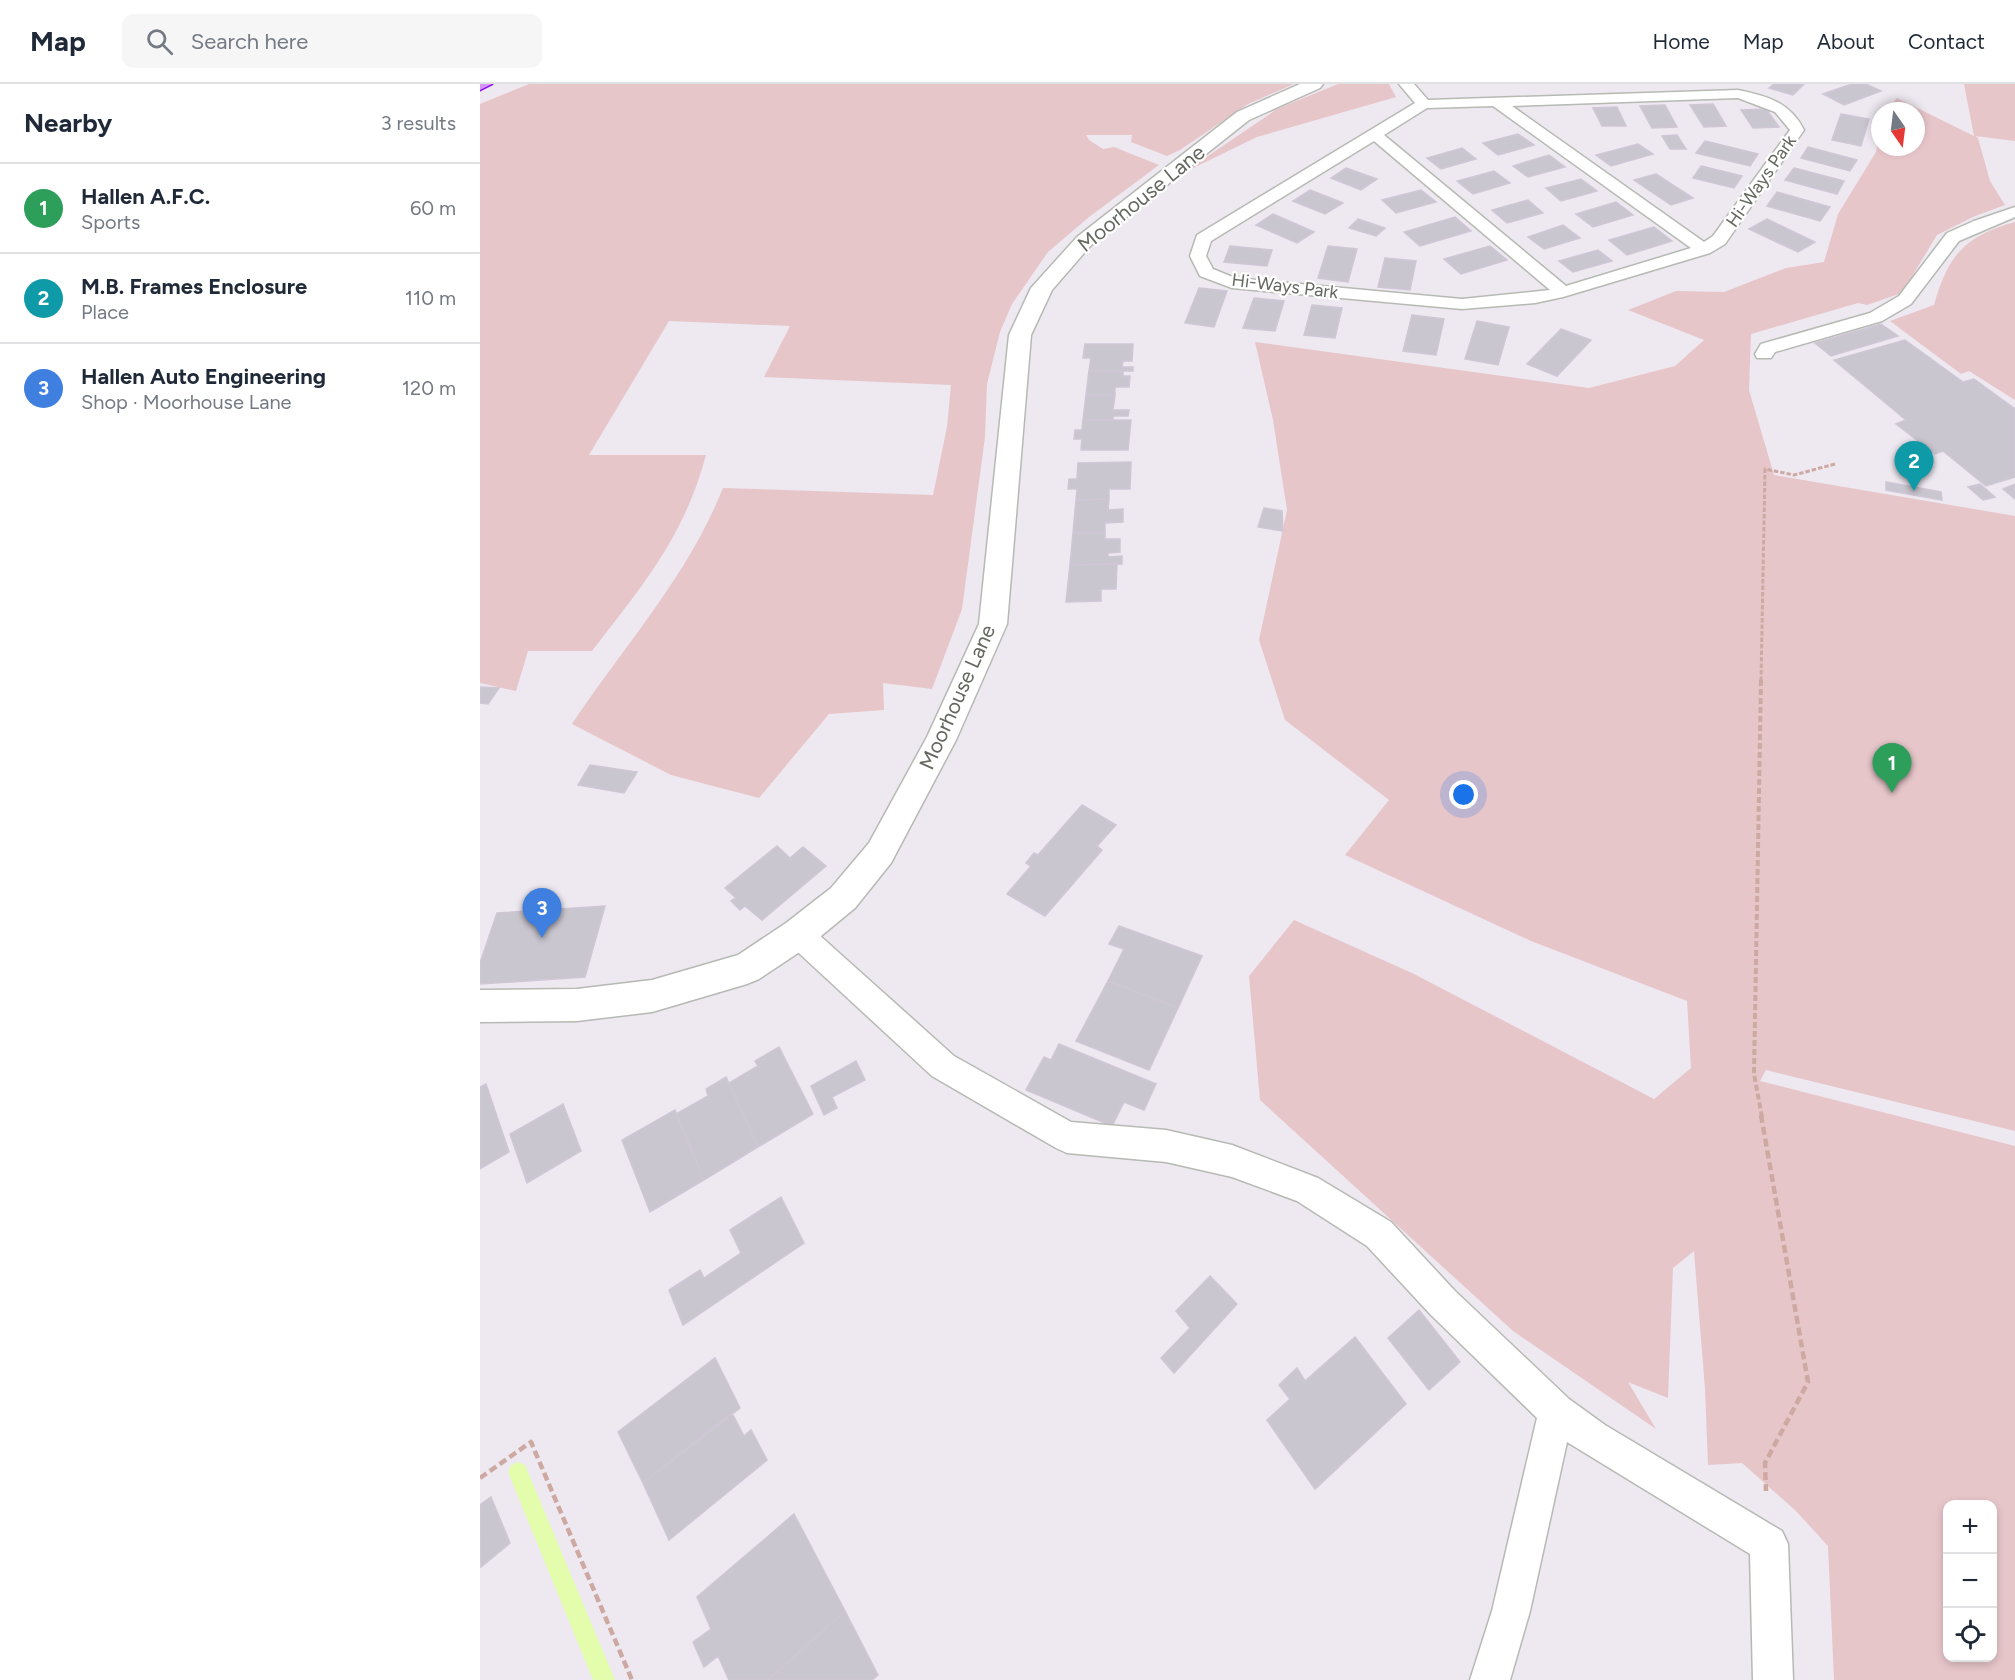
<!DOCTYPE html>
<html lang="en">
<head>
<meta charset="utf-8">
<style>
  :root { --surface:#fff; --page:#f6f6f7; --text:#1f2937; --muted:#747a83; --line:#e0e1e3; --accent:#3a41e5 }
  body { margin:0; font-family:Figtree,sans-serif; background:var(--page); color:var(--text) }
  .controls { position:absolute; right:18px; bottom:18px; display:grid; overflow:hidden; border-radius:12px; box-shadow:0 3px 9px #0003 }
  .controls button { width:54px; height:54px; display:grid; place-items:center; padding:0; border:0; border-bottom:2px solid var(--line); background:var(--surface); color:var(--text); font:30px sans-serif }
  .compass { position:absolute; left:1391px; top:18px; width:54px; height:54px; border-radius:50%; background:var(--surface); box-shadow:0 3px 9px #0003; rotate:166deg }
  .you { position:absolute; left:984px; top:711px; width:21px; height:21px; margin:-15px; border:4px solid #fff; border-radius:50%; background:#1a73e8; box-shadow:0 0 0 9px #1a73e833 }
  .badge { display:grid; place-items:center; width:39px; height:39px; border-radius:50%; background:var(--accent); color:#fff; font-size:20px; font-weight:700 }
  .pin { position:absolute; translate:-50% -50px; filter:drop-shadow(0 2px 3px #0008) }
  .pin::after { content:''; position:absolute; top:32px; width:21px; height:18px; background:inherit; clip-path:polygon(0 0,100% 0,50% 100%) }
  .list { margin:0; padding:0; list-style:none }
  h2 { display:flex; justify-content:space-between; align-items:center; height:78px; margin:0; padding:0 24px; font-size:26px }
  h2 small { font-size:20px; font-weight:400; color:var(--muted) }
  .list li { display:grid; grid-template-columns:39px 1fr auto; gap:18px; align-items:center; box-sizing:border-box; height:90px; padding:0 24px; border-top:2px solid var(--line) }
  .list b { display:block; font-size:22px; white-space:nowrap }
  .list p { margin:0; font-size:20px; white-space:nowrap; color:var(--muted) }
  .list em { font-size:20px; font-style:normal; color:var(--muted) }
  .icon { flex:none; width:33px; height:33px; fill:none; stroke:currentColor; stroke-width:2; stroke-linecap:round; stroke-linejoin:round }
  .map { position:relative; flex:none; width:1535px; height:1596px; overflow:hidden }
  header { display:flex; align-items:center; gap:36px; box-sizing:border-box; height:84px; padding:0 30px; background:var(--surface); border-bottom:2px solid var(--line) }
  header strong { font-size:28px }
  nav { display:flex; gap:33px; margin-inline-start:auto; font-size:21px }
  .search { width:420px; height:54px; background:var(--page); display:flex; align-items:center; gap:15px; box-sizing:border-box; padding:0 21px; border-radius:12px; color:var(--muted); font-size:22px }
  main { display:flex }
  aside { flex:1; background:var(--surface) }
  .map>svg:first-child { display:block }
  .green { fill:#e7c6ca; fill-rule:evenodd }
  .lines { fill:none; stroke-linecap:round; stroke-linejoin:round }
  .stream { fill:#e3fdac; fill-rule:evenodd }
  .building { fill:#cac6cf; stroke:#cfc6d6; stroke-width:1.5 }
  .service-casing { stroke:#b6bab3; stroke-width:3 }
  .minor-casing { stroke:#b6bab3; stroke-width:3 }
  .motorway-casing { stroke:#8c07f2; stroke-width:3 }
  .path-far2 { stroke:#cda9a2; stroke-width:3; stroke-dasharray:4.5 2; stroke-linecap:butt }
  .path-far1 { stroke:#cda9a2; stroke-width:4; stroke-dasharray:6 3; stroke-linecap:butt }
  .path { stroke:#cda9a2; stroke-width:4.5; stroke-dasharray:8 4; stroke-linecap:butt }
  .service { fill:#fff; fill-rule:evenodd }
  .minor { fill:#fff; fill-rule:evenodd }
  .motorway { fill:#d496fa; fill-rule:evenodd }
  .labels { text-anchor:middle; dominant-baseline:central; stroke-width:4.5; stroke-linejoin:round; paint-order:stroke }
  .far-street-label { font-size:18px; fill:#64685f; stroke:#fff }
  .street-label { font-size:21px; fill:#64685f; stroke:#fff }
</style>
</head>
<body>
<header>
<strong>Map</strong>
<div class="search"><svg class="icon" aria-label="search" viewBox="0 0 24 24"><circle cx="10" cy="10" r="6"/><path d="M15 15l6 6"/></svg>Search here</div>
<nav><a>Home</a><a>Map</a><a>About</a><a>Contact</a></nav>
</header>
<main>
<aside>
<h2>Nearby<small>3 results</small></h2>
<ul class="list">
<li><span class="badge" style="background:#2e9e5b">1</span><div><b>Hallen A.F.C.</b><p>Sports</p></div><em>60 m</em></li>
<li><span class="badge" style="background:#0f9aa8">2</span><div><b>M.B. Frames Enclosure</b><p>Place</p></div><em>110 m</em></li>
<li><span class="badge" style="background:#3f7fe0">3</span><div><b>Hallen Auto Engineering</b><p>Shop · Moorhouse Lane</p></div><em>120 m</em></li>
</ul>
</aside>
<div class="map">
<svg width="1535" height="1596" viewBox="0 0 1535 1596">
  <rect width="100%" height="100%" fill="#eee8f1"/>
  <!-- green -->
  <path class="green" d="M 49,0 L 814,0 L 768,20 L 700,66 L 687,72 L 651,58 L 652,51 L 606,51 L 609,56 L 623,65 L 634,63 L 679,81 L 609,133 L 568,168 L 532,220 L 520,248 L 507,300 L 505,353 L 482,525 L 452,605 L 403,599 L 404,626 L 349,630 L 279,714 L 191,691 L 92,640 C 144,562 208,492 243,404 L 453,411 L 467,343 L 471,301 L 284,293 L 310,242 L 189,237 L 109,371 L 226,371 C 204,453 163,501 112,567 L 48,567 L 36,607 L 0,599 L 0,20 Z
    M 858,0 L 909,0 L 916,13 L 777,53 L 703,89 L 797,25 Z
    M 1484,0 L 1535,0 L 1535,57 L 1495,52 L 1498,54 L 1510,97 L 1525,121 L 1495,132 L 1457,151 L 1422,209 L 1387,221 L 1378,219 L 1271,250 L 1269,306 L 1294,391 L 1535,432 L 1535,1047 L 1286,986 L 1280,997 L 1535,1062 L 1535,1596 L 1354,1596 L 1348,1462 L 1316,1427 L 1262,1379 L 1228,1381 L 1225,1305 L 1214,1167 L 1193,1184 L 1188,1314 L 1148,1298 L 1176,1345 L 1033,1247 L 780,1016 L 769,892 L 814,836 L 934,890 L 1174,1015 L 1211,984 L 1207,917 L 1051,857 L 865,771 L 909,716 L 805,636 L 779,556 L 807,426 L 793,336 L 775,258 L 1109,304 L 1195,282 L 1224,256 L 1148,226 L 1196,207 L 1244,208 L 1306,184 L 1344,178 L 1358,130 L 1396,68 L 1400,38 L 1400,63 L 1436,63 L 1436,27 L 1406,27 L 1417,14 L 1494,52 ZM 1468,1420 L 1512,1420 L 1512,1574 L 1468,1574 Z
    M 1535,138 L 1535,316 L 1489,287 L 1481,290 L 1410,237 L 1454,221 C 1468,171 1485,152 1535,138 Z"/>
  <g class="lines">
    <!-- stream -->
    <path class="stream" d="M 38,1378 L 45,1381 L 135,1596 L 113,1596 L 28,1388 L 31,1381 Z"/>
  </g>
  <!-- building -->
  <path class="building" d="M 1294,0 L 1324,0 L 1313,11 L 1289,4 Z
    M 1372,0 L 1386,0 L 1401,7 L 1364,21 L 1343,10 Z
    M 1233,20 L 1246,42 L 1224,43 L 1210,21 Z
    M 1185,21 L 1197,43 L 1172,44 L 1160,22 Z
    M 1137,23 L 1146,42 L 1122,42 L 1113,24 Z
    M 1286,25 L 1299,43 L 1273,44 L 1261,26 Z
    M 1361,30 L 1389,35 L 1381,62 L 1352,56 Z
    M 1038,50 L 1054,61 L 1018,71 L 1003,59 Z
    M 1197,51 L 1206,65 L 1190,65 L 1182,52 Z
    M 1225,57 L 1278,70 L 1270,82 L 1216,69 Z
    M 1158,60 L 1173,70 L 1131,82 L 1116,71 Z
    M 1328,63 L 1377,76 L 1370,87 L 1321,74 Z
    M 982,64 L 996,75 L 961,85 L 947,74 Z
    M 1069,71 L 1085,83 L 1048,93 L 1033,82 Z
    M 1221,82 L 1262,92 L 1254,104 L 1213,94 Z
    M 866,84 L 897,95 L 881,106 L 851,94 Z
    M 1314,84 L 1364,97 L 1357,110 L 1305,96 Z
    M 1014,87 L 1030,99 L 993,110 L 977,97 Z
    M 1176,90 L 1213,114 L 1191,121 L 1154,96 Z
    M 1101,95 L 1117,107 L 1081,117 L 1066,104 Z
    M 830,106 L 863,119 L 845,130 L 813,117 Z
    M 941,106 L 956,118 L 916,129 L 902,116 Z
    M 1297,108 L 1350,123 L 1340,137 L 1287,122 Z
    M 1048,116 L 1063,129 L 1027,139 L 1012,126 Z
    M 1136,118 L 1153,131 L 1113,143 L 1096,130 Z
    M 793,130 L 834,148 L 817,159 L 776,141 Z
    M 975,133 L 991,147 L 940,162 L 924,148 Z
    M 878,135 L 905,144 L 896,152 L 869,144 Z
    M 1287,135 L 1335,158 L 1318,168 L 1269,145 Z
    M 1083,141 L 1100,154 L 1064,165 L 1048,153 Z
    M 1174,143 L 1192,157 L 1147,171 L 1129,156 Z
    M 750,162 L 792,166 L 787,182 L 744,178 Z
    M 848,162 L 877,165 L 868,198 L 838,194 Z
    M 1010,162 L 1027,176 L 981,190 L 964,175 Z
    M 1118,166 L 1132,177 L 1093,188 L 1079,177 Z
    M 905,174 L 936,177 L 930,206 L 898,203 Z
    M 719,204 L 747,207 L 734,243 L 705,239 Z
    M 774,214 L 804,217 L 795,247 L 763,244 Z
    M 832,221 L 862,224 L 855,254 L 824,251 Z
    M 932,231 L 964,235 L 956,271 L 923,267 Z
    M 997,237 L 1029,243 L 1018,281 L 985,275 Z
    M 1401,240 L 1418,252 L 1351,272 L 1335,259 Z
    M 1081,245 L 1111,256 L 1077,292 L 1047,280 Z
    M 1425,256 L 1483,298 L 1494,295 L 1535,325 L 1535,393 L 1506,402 L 1463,367 L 1455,370 L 1416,340 L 1426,336 L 1354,276 Z
    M 605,260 L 653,260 L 652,277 L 643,277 L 642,283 L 653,283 L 653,287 L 609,287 L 611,274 L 603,274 Z
    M 609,287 L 643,287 L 643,292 L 650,292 L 649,303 L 635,303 L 635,311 L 606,311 Z
    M 606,311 L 635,311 L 633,326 L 649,326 L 648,332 L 633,332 L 633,336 L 603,336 Z
    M 603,336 L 651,336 L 648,366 L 601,366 L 602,355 L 594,355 L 595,346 L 602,346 Z
    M 651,378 L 650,405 L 629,405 L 629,415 L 596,416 L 597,405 L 588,405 L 589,395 L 597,395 L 598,379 Z
    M 1406,398 L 1461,408 L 1462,416 L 1406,406 Z
    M 1500,400 L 1515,413 L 1503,416 L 1488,403 Z
    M 1535,400 L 1535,415 L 1523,405 Z
    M 629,415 L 628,426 L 643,425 L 643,438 L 625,439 L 625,449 L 593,449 L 596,416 Z
    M 784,424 L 802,427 L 803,447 L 778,443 Z
    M 593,449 L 625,449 L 625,455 L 640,455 L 640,468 L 628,469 L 628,473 L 642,472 L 642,480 L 590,481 Z
    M 637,480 L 636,505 L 621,505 L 621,517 L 586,518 L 590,481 Z
    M 0,603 L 19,604 L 8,620 L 0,619 Z
    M 110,681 L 157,688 L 144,709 L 98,701 Z
    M 602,721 L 636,741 L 617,762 L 622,766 L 565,832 L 527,810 L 551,782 L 546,779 L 554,769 L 558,771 Z
    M 297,762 L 310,774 L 323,763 L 346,782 L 282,836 L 265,822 L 260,826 L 251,817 L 256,814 L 245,804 Z
    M 125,822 L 105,893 L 0,900 L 0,879 L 17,829 Z
    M 639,842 L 722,872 L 698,924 L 628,897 L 644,865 L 629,860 Z
    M 628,897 L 698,924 L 669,986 L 596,957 Z
    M 579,960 L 676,1000 L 664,1026 L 644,1018 L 632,1042 L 546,1006 L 564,973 L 571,976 Z
    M 299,963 L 333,1030 L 278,1063 L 249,999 L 278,982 L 275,977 Z
    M 376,977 L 385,996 L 352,1013 L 357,1024 L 344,1031 L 331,1002 Z
    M 246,993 L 278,1063 L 224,1096 L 196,1030 L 228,1012 L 226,1005 Z
    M 6,1000 L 29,1068 L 0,1085 L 0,1003 Z
    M 83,1020 L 101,1067 L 47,1099 L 30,1050 Z
    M 195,1026 L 224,1096 L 170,1128 L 142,1056 Z
    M 301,1113 L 324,1159 L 203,1241 L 189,1206 L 220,1186 L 224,1194 L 261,1169 L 250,1146 Z
    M 730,1192 L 757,1220 L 694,1289 L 681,1274 L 710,1244 L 696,1227 Z
    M 939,1226 L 980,1278 L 949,1306 L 908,1254 Z
    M 875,1253 L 926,1320 L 835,1405 L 787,1336 L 810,1315 L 799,1301 L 817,1284 L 825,1297 Z
    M 235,1274 L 260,1324 L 163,1399 L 138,1348 Z
    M 252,1329 L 264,1352 L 271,1346 L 287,1376 L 189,1456 L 163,1399 Z
    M 11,1413 L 30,1459 L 1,1483 L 0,1421 Z
    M 314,1430 L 365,1527 L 288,1596 L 249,1596 L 238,1572 L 224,1583 L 213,1558 L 231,1545 L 217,1513 Z
    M 365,1527 L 398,1591 L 392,1596 L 288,1596 Z"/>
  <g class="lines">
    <defs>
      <path id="service" d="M 919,0 L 934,0 L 948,16 L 1258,6 C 1287,12 1310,18 1324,46 L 1245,160 L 1230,169 L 1083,213 L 1055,219 L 982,225 L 752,204 L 720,192 L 710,172 L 717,151 L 935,19 ZM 1258,14 L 1295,28 L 1310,46 L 1233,152 L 1224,158 L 1032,22 ZM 1013,22 L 1211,164 L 1086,202 L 904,51 L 947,24 ZM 894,57 L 1070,206 L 982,215 L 755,194 L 733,185 L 726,172 L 731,157 Z
        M 1535,123 L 1535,133 L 1479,157 L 1431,220 L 1402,237 L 1295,268 L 1291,274 L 1277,274 L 1275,270 L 1281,260 L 1390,229 L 1419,212 L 1467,149 L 1494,137 Z
        M 318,838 L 328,841 L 474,972 L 591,1038 L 686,1046 L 752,1061 L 838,1094 L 911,1138 L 975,1207 L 1089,1315 L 1125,1341 L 1302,1447 L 1308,1460 L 1313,1596 L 1273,1596 L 1270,1470 L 1087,1358 L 1050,1527 L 1030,1596 L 990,1596 L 1012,1527 L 1057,1334 L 951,1231 L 887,1162 L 817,1117 L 752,1093 L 686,1078 L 587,1069 L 576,1064 L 452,992 L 308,859 L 304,850 L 308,841 Z"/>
      <path id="minor" d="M 820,0 L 843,0 L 840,4 L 769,36 L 611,161 L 572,206 L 551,251 L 527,540 L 476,656 L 411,779 L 375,824 L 330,861 L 279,895 L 267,900 L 172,928 L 97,937 L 0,938 L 0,906 L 97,905 L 172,896 L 258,871 L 306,839 L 351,804 L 389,759 L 447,653 L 499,540 L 529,251 L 551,204 L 597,153 L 757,28 Z"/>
      <path id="motorway" d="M 0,0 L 12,0 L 0,6 Z"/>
    </defs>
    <!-- service casing -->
    <use href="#service" class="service-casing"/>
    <!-- minor casing -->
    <use href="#minor" class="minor-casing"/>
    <!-- motorway casing -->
    <use href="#motorway" class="motorway-casing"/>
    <!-- path-far2 -->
    <path class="path-far2" d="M 1281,597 L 1285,385 L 1314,391 L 1355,380"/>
    <!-- path-far1 -->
    <path class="path-far1" d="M 1281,596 L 1274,990 L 1282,1033"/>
    <!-- path -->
    <path class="path" d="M 1281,1031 L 1328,1298 L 1285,1379 L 1286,1407
      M 0,1394 L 51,1358 L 152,1596"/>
    <!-- service -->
    <use href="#service" class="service"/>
    <!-- minor -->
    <use href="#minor" class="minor"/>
    <!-- motorway -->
    <use href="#motorway" class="motorway"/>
  </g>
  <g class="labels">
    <!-- far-street labels -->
    <g class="far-street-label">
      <text transform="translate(1281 97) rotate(-55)">Hi-Ways Park</text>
      <text transform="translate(805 202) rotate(7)">Hi-Ways Park</text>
    </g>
    <!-- street labels -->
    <g class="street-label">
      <text transform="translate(661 114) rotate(-39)">Moorhouse Lane</text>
      <text transform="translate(477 613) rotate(-66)">Moorhouse Lane</text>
    </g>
  </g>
</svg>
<div class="controls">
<button>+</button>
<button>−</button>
<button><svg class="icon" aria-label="locate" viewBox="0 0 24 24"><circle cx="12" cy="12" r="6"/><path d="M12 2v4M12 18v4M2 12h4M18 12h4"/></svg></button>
</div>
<svg class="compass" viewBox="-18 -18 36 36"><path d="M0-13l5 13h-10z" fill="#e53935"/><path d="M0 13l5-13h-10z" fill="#747a83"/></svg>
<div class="you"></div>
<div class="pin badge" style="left:1412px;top:709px;background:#2e9e5b">1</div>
<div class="pin badge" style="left:1434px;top:407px;background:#0f9aa8">2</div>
<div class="pin badge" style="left:62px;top:854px;background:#3f7fe0">3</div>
</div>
</main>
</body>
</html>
